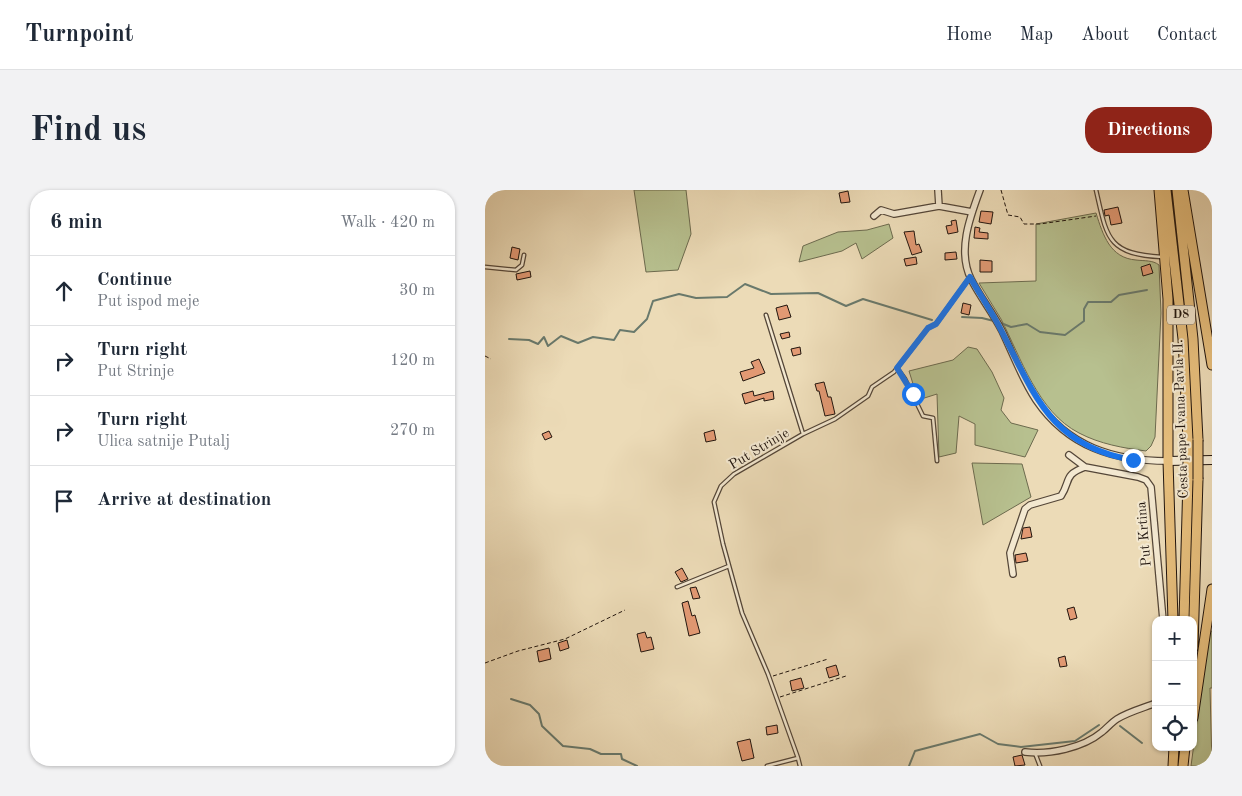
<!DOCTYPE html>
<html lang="en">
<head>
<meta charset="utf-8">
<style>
  :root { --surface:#fff; --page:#f2f2f3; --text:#1f2937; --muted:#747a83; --line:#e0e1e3; --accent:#8f2418 }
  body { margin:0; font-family:"Old Standard TT",serif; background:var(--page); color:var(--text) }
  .controls { position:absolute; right:15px; bottom:15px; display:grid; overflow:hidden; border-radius:10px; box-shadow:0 1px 4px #0004 }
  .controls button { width:45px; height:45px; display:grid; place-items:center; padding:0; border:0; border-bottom:1px solid var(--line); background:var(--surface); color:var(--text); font:25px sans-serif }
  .stop { position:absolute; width:15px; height:15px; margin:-11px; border:4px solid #1a73e8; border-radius:50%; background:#fff }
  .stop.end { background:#1a73e8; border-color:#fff; box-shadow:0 1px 5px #0008 }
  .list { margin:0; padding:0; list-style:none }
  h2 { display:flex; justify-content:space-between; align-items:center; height:65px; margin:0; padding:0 20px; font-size:21px }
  h2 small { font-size:16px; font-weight:400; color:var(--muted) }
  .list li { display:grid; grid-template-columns:32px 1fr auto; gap:15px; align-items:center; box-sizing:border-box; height:70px; padding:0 20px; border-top:1px solid var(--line) }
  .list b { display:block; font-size:19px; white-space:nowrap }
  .list p { margin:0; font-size:16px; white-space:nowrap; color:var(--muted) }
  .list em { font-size:16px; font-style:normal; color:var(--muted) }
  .icon { flex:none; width:28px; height:28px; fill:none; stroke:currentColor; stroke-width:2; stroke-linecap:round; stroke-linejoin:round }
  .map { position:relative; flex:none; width:727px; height:576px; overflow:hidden; border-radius:20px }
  header { display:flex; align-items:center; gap:30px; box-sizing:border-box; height:70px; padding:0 25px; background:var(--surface); border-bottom:1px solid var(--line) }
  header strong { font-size:24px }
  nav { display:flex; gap:28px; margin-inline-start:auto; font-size:18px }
  .intro { display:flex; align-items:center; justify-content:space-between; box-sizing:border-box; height:120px; padding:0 30px }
  h1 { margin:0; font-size:35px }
  .button { padding:12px 22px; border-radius:20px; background:var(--accent); color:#fff; font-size:18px; font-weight:700 }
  main { display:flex; gap:30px; padding:0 30px }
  aside { flex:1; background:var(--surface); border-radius:20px; box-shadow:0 1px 4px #0004 }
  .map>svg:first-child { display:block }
  .green { fill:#b7c08f; stroke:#6c6a4e }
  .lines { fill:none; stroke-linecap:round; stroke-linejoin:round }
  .stream { stroke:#69796c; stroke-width:2 }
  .building { fill:#e29973; stroke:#21150e }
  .lane-casing { stroke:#544638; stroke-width:5 }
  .street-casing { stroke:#544638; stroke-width:8 }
  .secondary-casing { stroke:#21150e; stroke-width:10 }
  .primary-casing { stroke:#21150e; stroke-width:11 }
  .path { stroke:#21150e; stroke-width:1; stroke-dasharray:4 2.5; stroke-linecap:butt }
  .lane { stroke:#f3e8d0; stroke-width:2.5 }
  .street { stroke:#f3e8d0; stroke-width:5.5 }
  .secondary { stroke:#f3e8d0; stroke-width:8 }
  .primary { stroke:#e6be7c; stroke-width:9 }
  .primary-bridge-casing { stroke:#21150e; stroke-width:11; stroke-linecap:butt }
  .primary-bridge { stroke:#e6be7c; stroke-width:9 }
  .route { stroke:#1a73e8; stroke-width:6 }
  .labels { text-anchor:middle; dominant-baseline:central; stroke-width:4; stroke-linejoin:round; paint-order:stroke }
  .shield { fill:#f3e8d0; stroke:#605448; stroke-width:1 }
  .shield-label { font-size:12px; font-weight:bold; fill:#21150e }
  .street-label { font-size:14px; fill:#21150e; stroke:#f3e8d0 }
</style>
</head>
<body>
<header>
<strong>Turnpoint</strong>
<nav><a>Home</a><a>Map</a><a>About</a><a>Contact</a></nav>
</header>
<div class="intro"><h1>Find us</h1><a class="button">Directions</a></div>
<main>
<aside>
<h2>6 min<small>Walk · 420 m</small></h2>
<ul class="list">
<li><svg class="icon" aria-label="ahead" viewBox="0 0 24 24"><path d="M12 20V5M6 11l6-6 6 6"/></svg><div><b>Continue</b><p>Put ispod meje</p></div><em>30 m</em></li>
<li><svg class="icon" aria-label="right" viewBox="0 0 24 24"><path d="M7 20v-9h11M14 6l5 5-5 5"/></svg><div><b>Turn right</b><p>Put Strinje</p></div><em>120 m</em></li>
<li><svg class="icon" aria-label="right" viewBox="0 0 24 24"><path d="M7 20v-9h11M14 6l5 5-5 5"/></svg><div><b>Turn right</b><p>Ulica satnije Putalj</p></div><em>270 m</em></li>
<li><svg class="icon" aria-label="arrive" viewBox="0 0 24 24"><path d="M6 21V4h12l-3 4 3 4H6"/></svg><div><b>Arrive at destination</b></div></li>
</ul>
</aside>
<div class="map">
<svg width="727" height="576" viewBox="0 0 727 576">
  <rect width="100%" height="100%" fill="#ecdbb7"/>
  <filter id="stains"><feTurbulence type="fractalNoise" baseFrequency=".004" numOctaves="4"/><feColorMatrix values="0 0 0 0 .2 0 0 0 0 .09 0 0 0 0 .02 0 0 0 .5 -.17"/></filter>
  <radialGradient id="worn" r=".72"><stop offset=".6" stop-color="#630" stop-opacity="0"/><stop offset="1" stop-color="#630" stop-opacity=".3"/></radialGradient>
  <!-- green -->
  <path class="green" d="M 149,0 L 201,0 L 206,44 L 193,80 L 161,82 Z
    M 611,23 C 618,45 625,68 651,70 C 659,71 668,70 674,75 L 676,123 L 670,247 L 666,256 L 661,261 C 638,258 615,254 594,243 C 553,222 536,168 516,129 C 509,117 501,105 494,93 L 551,91 L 551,34 Z
    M 404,34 L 408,48 L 377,69 L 371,53 L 357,61 L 314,72 L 318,56 L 353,42 L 382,40 Z
    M 483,157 L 492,159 L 507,182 L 519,208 L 516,220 L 526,233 L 553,240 L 540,267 L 490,255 L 490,234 L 474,226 L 471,263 L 454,267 L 452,204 L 433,210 L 424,181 L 468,170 Z
    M 487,273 L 537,274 L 546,307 L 498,335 Z
    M 727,441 L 727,498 L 725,498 L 727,576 L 706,576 L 724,442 Z"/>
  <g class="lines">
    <!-- stream -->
    <path class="stream" d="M 477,127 L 497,128 L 509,131
      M 516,133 L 526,137 L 542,134 L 555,142 L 580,145 L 599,131 L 599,119 L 603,112 L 626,112 L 634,105 L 662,100
      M 24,149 L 44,150 L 53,154 L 59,147 L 63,156 L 76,146 L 93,153 L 108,147 L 129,150 L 135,140 L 149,142 L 162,129 L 168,111 L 194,104 L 211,108 L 242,107 L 260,94 L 286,104 L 333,103 L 361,116 L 378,109 L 447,130
      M 26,509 L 45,515 L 54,524 L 57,536 L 78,556 L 105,559 L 116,564 L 136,564 L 137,569 L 152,576
      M 635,536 L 657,553
      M 424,576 L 430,561 L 495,544 L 513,554 L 536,557 L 590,551 L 614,535"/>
  </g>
  <!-- building -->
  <path class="building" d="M 363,1 L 365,12 L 356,13 L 354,3 Z
    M 633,17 L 637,33 L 626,35 L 624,25 L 620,26 L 619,20 Z
    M 496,21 L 508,22 L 506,34 L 494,32 Z
    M 471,30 L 473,42 L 463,44 L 461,36 L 467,35 L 466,31 Z
    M 490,37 L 495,38 L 494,42 L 503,43 L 503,49 L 489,48 Z
    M 429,41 L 431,55 L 434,54 L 437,62 L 427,65 L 419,42 Z
    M 27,57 L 35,59 L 33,70 L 25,68 Z
    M 471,62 L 472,69 L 460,70 L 460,63 Z
    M 431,67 L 432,74 L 421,76 L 419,69 Z
    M 495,70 L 507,71 L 507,82 L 495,82 Z
    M 665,74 L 668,83 L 658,86 L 656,77 Z
    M 45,81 L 46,87 L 32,90 L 31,84 Z
    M 478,113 L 486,115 L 484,125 L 476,123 Z
    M 302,115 L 306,127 L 294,130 L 291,118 Z
    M 304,142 L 305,147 L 297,149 L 295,144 Z
    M 315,157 L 316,164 L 308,166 L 306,159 Z
    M 274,169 L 280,183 L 258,191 L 255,182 L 269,178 L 266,172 Z
    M 339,192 L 343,207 L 346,207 L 350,224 L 340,226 L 334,201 L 332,201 L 330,194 Z
    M 268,201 L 269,206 L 288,201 L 289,209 L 279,211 L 279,208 L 260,214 L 257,204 Z
    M 229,240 L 231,250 L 221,252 L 219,243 Z
    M 64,241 L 67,247 L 60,250 L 57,244 Z
    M 545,337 L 547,347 L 536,349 L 538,338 Z
    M 541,363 L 543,371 L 531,373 L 530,365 Z
    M 197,378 L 203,389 L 196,392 L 190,382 Z
    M 211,397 L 215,408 L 208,409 L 205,398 Z
    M 203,411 L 207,426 L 210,425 L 215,443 L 204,446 L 197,413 Z
    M 589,417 L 592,428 L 585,430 L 582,419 Z
    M 160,442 L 162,448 L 166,447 L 169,459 L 156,462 L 152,444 Z
    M 82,450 L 84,458 L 75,461 L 73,453 Z
    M 64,458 L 66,469 L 54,472 L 52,461 Z
    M 580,466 L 582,476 L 575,477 L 573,468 Z
    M 351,475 L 354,485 L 344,488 L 341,478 Z
    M 316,488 L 319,498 L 307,501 L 305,491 Z
    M 292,535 L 293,543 L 282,545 L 281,537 Z
    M 265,549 L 269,568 L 257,571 L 252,552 Z
    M 537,565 L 540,575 L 530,576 L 528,567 Z"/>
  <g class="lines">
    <defs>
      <path id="lane" d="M 611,0 C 622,48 622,64 677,67
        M 0,77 L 31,80 L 37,75 L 39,65
        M 281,125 L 318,244
        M 412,178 L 420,189 L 438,226 L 448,228 L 452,271
        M 192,397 L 244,376
        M 550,563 L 555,576
        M 313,568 L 315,576
        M 282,576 L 313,568 L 283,484 L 257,423 L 238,354 L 229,312 L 236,296 L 249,284 L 318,244 L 350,229 L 383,206 L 387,197 L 409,182 L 443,138 L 451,134 L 485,87"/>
      <path id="street" d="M 453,0 L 454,16
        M 495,0 C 485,27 472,61 486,89 C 495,107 508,123 517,141 C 528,164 537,189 551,210 C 583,257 629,271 683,271
        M 389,26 L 396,20 L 409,24 L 454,16 L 487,22
        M 584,265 L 600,277 L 653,287 L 661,290 L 666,297 L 678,430
        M 528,384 L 525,363 L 540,319 L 545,315 L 576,306 C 586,291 578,285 600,277
        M 540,562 C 564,565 598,558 617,542 C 622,538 626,533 632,529 C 643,522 658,518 671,513"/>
      <path id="secondary" d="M 683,271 L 727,270"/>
      <path id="primary" d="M 674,0 L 683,109 L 683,271 L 688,430
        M 681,0 L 698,149 L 703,250
        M 692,0 L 708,149 L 713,250
        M 698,0 L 727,175
        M 699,430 L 703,289
        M 708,458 L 713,289
        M 708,528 L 727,399
        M 688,576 L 689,557
        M 698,576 L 700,557"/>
    </defs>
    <!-- lane casing -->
    <use href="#lane" class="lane-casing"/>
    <!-- street casing -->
    <use href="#street" class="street-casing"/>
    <!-- secondary casing -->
    <use href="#secondary" class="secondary-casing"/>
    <!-- primary casing -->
    <use href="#primary" class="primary-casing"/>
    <!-- path -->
    <path class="path" d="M 516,0 L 523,25 L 535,27 L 539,34 L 555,34 L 611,26
      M 0,166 L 6,169
      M 0,473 L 33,461 L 80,449 L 140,420
      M 288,486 L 343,469
      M 295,507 L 361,486
      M 0,569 L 2,576"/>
    <!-- lane -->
    <use href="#lane" class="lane"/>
    <!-- street -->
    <use href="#street" class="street"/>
    <!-- secondary -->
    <use href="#secondary" class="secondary"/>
    <!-- primary -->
    <use href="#primary" class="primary"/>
    <defs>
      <path id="primary-bridge" d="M 703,250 L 703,289
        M 713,250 L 713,289"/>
    </defs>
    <!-- primary-bridge casing -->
    <use href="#primary-bridge" class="primary-bridge-casing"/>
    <!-- primary-bridge -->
    <use href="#primary-bridge" class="primary-bridge"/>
  </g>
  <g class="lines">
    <!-- route -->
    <path class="route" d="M 428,204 L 412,178 L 443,138 L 451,134 L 485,87 C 495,105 507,122 516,140 C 550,206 566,256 648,270"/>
  </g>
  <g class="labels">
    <!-- shield labels -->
    <rect class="shield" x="682" y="115.5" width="28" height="19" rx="4"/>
    <g class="shield-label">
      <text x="696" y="125">D8</text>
    </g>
    <!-- street labels -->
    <g class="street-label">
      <text transform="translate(696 229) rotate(-92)">Cesta pape Ivana Pavla II.</text>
      <text transform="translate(274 259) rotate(-31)">Put Strinje</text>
      <text transform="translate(659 344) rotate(-95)">Put Krtina</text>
    </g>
  </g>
  <rect width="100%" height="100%" filter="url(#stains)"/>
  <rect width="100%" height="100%" fill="url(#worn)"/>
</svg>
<div class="controls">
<button>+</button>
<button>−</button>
<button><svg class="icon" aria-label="locate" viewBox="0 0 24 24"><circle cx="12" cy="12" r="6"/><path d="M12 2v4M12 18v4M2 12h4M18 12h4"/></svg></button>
</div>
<div class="stop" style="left:428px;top:204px"></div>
<div class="stop end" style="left:648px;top:270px"></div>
</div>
</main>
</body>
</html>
